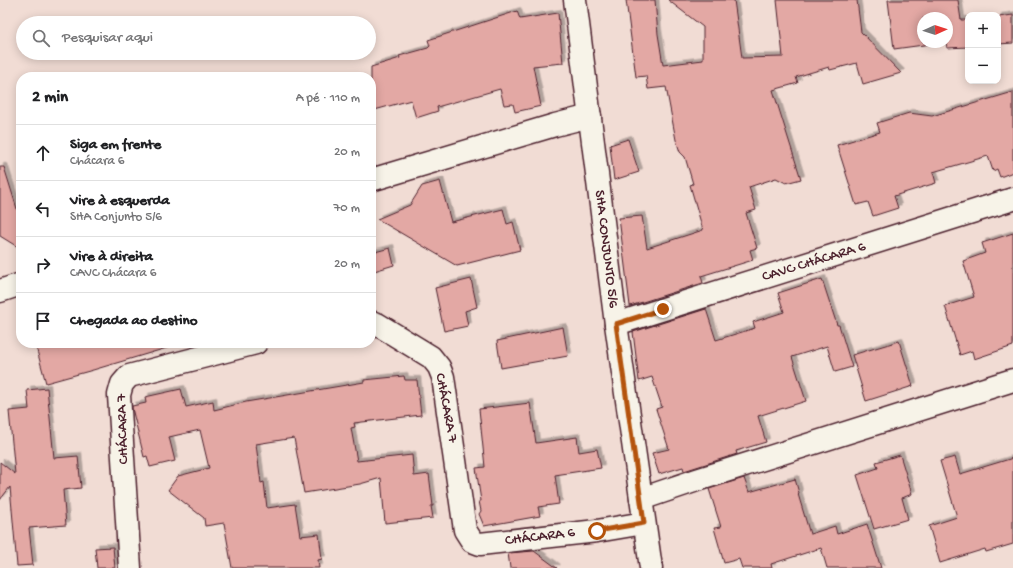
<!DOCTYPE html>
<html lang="pt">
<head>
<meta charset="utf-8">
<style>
  :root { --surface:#fff; --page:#f2f2f2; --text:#202124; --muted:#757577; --line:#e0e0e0 }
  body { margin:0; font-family:"Gochi Hand",sans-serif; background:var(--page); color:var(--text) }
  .controls { position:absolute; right:12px; top:12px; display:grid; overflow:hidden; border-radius:8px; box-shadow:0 2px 10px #0003 }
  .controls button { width:36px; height:36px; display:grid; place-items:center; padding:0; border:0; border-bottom:1px solid var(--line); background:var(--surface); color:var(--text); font:20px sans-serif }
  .compass { position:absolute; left:917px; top:12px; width:36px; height:36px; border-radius:50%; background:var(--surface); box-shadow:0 2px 10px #0003; rotate:87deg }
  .stop { position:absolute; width:12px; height:12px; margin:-9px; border:3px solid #b45309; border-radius:50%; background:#fff }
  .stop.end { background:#b45309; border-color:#fff; box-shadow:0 1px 4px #0008 }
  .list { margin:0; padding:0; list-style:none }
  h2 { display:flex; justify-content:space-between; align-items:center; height:52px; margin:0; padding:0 16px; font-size:17px }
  h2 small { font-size:13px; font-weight:400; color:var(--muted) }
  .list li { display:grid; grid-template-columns:26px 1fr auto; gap:12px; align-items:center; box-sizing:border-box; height:56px; padding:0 16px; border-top:1px solid var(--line) }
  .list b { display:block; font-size:15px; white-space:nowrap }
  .list p { margin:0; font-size:13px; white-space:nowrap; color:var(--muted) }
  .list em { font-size:13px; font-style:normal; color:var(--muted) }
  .icon { flex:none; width:22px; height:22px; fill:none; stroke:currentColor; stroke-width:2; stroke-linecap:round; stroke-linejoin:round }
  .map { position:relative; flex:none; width:1013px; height:568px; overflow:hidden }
  .search { position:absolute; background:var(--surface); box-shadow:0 2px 10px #0003; left:16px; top:16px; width:360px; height:44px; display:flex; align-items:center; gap:10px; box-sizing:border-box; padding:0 14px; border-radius:22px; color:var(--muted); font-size:15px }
  .panel { position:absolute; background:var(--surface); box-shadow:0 2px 10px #0003; left:16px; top:72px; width:360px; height:276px; border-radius:16px }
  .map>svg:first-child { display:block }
  .building { fill:#e3a8a4; stroke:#4a1f2b; fill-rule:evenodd; filter:url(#shadow) }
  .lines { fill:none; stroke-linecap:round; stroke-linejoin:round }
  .minor-casing { stroke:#4a1f2b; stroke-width:25 }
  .tertiary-casing { stroke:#4a1f2b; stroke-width:25 }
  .minor { stroke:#f7f3e8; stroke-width:22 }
  .tertiary { stroke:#f7f3e8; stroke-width:22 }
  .route { stroke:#b45309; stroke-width:5 }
  .labels { text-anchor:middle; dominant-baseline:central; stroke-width:3; stroke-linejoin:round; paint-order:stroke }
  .street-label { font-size:15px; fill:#4a1f2b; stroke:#f7f3e8 }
</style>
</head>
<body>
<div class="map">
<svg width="1013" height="568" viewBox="0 0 1013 568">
  <defs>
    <filter id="shadow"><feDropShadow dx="3.5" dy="-3.5" stdDeviation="0" flood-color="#0004"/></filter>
  </defs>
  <rect width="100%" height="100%" fill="#f1dcd4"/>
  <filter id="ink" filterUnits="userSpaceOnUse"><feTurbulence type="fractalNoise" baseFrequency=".025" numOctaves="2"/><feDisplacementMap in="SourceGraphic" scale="8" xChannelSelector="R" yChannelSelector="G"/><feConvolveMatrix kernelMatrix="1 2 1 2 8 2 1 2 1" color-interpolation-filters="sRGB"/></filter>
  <g filter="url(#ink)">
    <!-- building -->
    <path class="building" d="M 626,0 L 655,0 L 658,34 L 663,65 L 703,60 L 703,27 L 668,0 L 734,0 L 742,58 L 783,57 L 777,0 L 857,0 L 861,32 L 901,73 L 863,84 L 857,63 L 830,70 L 829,67 L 796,77 L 798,83 L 773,90 L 801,179 L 786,183 L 776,178 L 749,187 L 756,210 L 746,213 L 757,248 L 750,250 L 753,260 L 701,276 L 703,283 L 630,306 L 619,218 L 642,216 L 647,248 L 703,230 L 690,185 L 693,184 L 685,157 L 680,152 L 676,140 L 666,87 L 648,89 L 646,76 L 636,77 Z
      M 888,0 L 958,0 L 961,20 L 968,20 L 968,47 L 947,48 L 946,42 L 894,49 ZM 923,18 L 947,18 L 947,42 L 923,42 Z
      M 517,11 L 520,19 L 558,13 L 563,63 L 533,66 L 541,106 L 515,112 L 513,104 L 504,105 L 500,89 L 437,107 L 438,111 L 416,118 L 411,100 L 371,111 L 371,67 L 400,58 L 399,56 L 428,48 L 430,46 L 428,40 Z
      M 1013,15 L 1013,43 L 998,44 L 998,17 Z
      M 1013,92 L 1013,172 L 1000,177 L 997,169 L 993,171 L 988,156 L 933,172 L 936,183 L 894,196 L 898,208 L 873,216 L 868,202 L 856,205 L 837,145 L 880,132 L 877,123 L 909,113 L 932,116 Z
      M 628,139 L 639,172 L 614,180 L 610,145 Z
      M 0,167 L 4,167 L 18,212 L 21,214 L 21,249 L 0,236 Z
      M 440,181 L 451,222 L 503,209 L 507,224 L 513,222 L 520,250 L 457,266 L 377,219 L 410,205 L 422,186 Z
      M 1013,233 L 1013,346 L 974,359 L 972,351 L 960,355 L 945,306 L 974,297 L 963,261 L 985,253 L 982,243 Z
      M 390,248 L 394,265 L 371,272 L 371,253 Z
      M 471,279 L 477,307 L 465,311 L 468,326 L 444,331 L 435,288 Z
      M 822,279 L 837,325 L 839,325 L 852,367 L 835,372 L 827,346 L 792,357 L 806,401 L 758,416 L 766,442 L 736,451 L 737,454 L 684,471 L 683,467 L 659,474 L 652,453 L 669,449 L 656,409 L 662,407 L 652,377 L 639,381 L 633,332 L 706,309 L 716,340 L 755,328 L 753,322 L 784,312 L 778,293 Z
      M 563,327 L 568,356 L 501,368 L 497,341 Z
      M 899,341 L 913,386 L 866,401 L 852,355 Z
      M 52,343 L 170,343 L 170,347 L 93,370 L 46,383 L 36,347 Z
      M 404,376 L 405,380 L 417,380 L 421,415 L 354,423 L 355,427 L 351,428 L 357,461 L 412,455 L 414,476 L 429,474 L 433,506 L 431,506 L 433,518 L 385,523 L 381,478 L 360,484 L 304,493 L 294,438 L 256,444 L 261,483 L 264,482 L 267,508 L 295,504 L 300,536 L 319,534 L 322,559 L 318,560 L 319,568 L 232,568 L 224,523 L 205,526 L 204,518 L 168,490 L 178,476 L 209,468 L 200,430 L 169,437 L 175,461 L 150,467 L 147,456 L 144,457 L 132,408 L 132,406 L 146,403 L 145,397 L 181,389 L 186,407 L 213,401 L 214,410 L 246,402 L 364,382 L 364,380 Z
      M 47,388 L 54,458 L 78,456 L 81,488 L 63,490 L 66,525 L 29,528 L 33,565 L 17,566 L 10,487 L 0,500 L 0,462 L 15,474 L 9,411 L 29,409 L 27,390 Z
      M 530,403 L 536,443 L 577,437 L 579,452 L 597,449 L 601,468 L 555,475 L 559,504 L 538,507 L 540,516 L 484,526 L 479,514 L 481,511 L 479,501 L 481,501 L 476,468 L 485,467 L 479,409 Z
      M 900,455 L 912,494 L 902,498 L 908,519 L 874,529 L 857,475 L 878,468 L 876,462 Z
      M 955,457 L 960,474 L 1013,458 L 1013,544 L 986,552 L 985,549 L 940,563 L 929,526 L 957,517 L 940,461 Z
      M 744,478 L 749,492 L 795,479 L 799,493 L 798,494 L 810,534 L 835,526 L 837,534 L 867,524 L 881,568 L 827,568 L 821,548 L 771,564 L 772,568 L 742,568 L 739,559 L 724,563 L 714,528 L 721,527 L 709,489 Z
      M 113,547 L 115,568 L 97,568 L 95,548 Z
      M 534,551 L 557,568 L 510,568 L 508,553 Z"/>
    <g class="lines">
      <defs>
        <path id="minor" d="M 371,180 L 555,125 L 590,116
          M 0,291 L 21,284
          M 371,322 L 377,324 L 431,357 L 439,367 L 443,377 L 465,530 L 472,541 L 480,544 L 597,531 L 644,523
          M 616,324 L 1013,199
          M 641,499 L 697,480 L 1013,380
          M 130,568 L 119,395 L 122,384 L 129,376 L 256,343"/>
        <path id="tertiary" d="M 575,0 L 616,324 L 651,568"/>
      </defs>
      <!-- minor casing -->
      <use href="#minor" class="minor-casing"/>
      <!-- tertiary casing -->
      <use href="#tertiary" class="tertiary-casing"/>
      <!-- minor -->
      <use href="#minor" class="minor"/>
      <!-- tertiary -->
      <use href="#tertiary" class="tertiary"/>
    </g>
  </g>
  <g class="lines" filter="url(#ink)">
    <!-- route -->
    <path class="route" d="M 597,531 L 644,523 L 616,324 L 663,309"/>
  </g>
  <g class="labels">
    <!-- street labels -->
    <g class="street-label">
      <text transform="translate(606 249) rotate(83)">SHA CONJUNTO 5/6</text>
      <text transform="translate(814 262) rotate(-17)">CAVC CHÁCARA 6</text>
      <text transform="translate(446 408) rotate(79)">CHÁCARA 7</text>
      <text transform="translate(123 429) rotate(-92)">CHÁCARA 7</text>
      <text transform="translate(540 537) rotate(-7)">CHÁCARA 6</text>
    </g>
  </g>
</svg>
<div class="controls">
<button>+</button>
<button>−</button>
</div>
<svg class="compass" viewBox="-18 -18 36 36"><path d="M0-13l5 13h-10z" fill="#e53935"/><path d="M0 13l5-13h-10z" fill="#757577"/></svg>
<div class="stop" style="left:597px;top:531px"></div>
<div class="stop end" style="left:663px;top:309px"></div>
<div class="search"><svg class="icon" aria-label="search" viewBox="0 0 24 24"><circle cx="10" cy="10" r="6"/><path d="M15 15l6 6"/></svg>Pesquisar aqui</div>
<section class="panel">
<h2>2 min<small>A pé · 110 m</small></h2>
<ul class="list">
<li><svg class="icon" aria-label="ahead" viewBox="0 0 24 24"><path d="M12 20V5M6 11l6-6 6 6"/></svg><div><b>Siga em frente</b><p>Chácara 6</p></div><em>20 m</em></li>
<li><svg class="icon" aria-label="left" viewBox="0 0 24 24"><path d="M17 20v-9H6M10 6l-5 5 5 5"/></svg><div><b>Vire à esquerda</b><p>SHA Conjunto 5/6</p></div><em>70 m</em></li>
<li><svg class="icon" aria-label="right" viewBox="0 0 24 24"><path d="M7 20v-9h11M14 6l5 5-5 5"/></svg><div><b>Vire à direita</b><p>CAVC Chácara 6</p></div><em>20 m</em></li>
<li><svg class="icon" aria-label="arrive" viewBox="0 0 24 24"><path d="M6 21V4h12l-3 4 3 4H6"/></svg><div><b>Chegada ao destino</b></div></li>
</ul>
</section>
</div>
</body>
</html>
